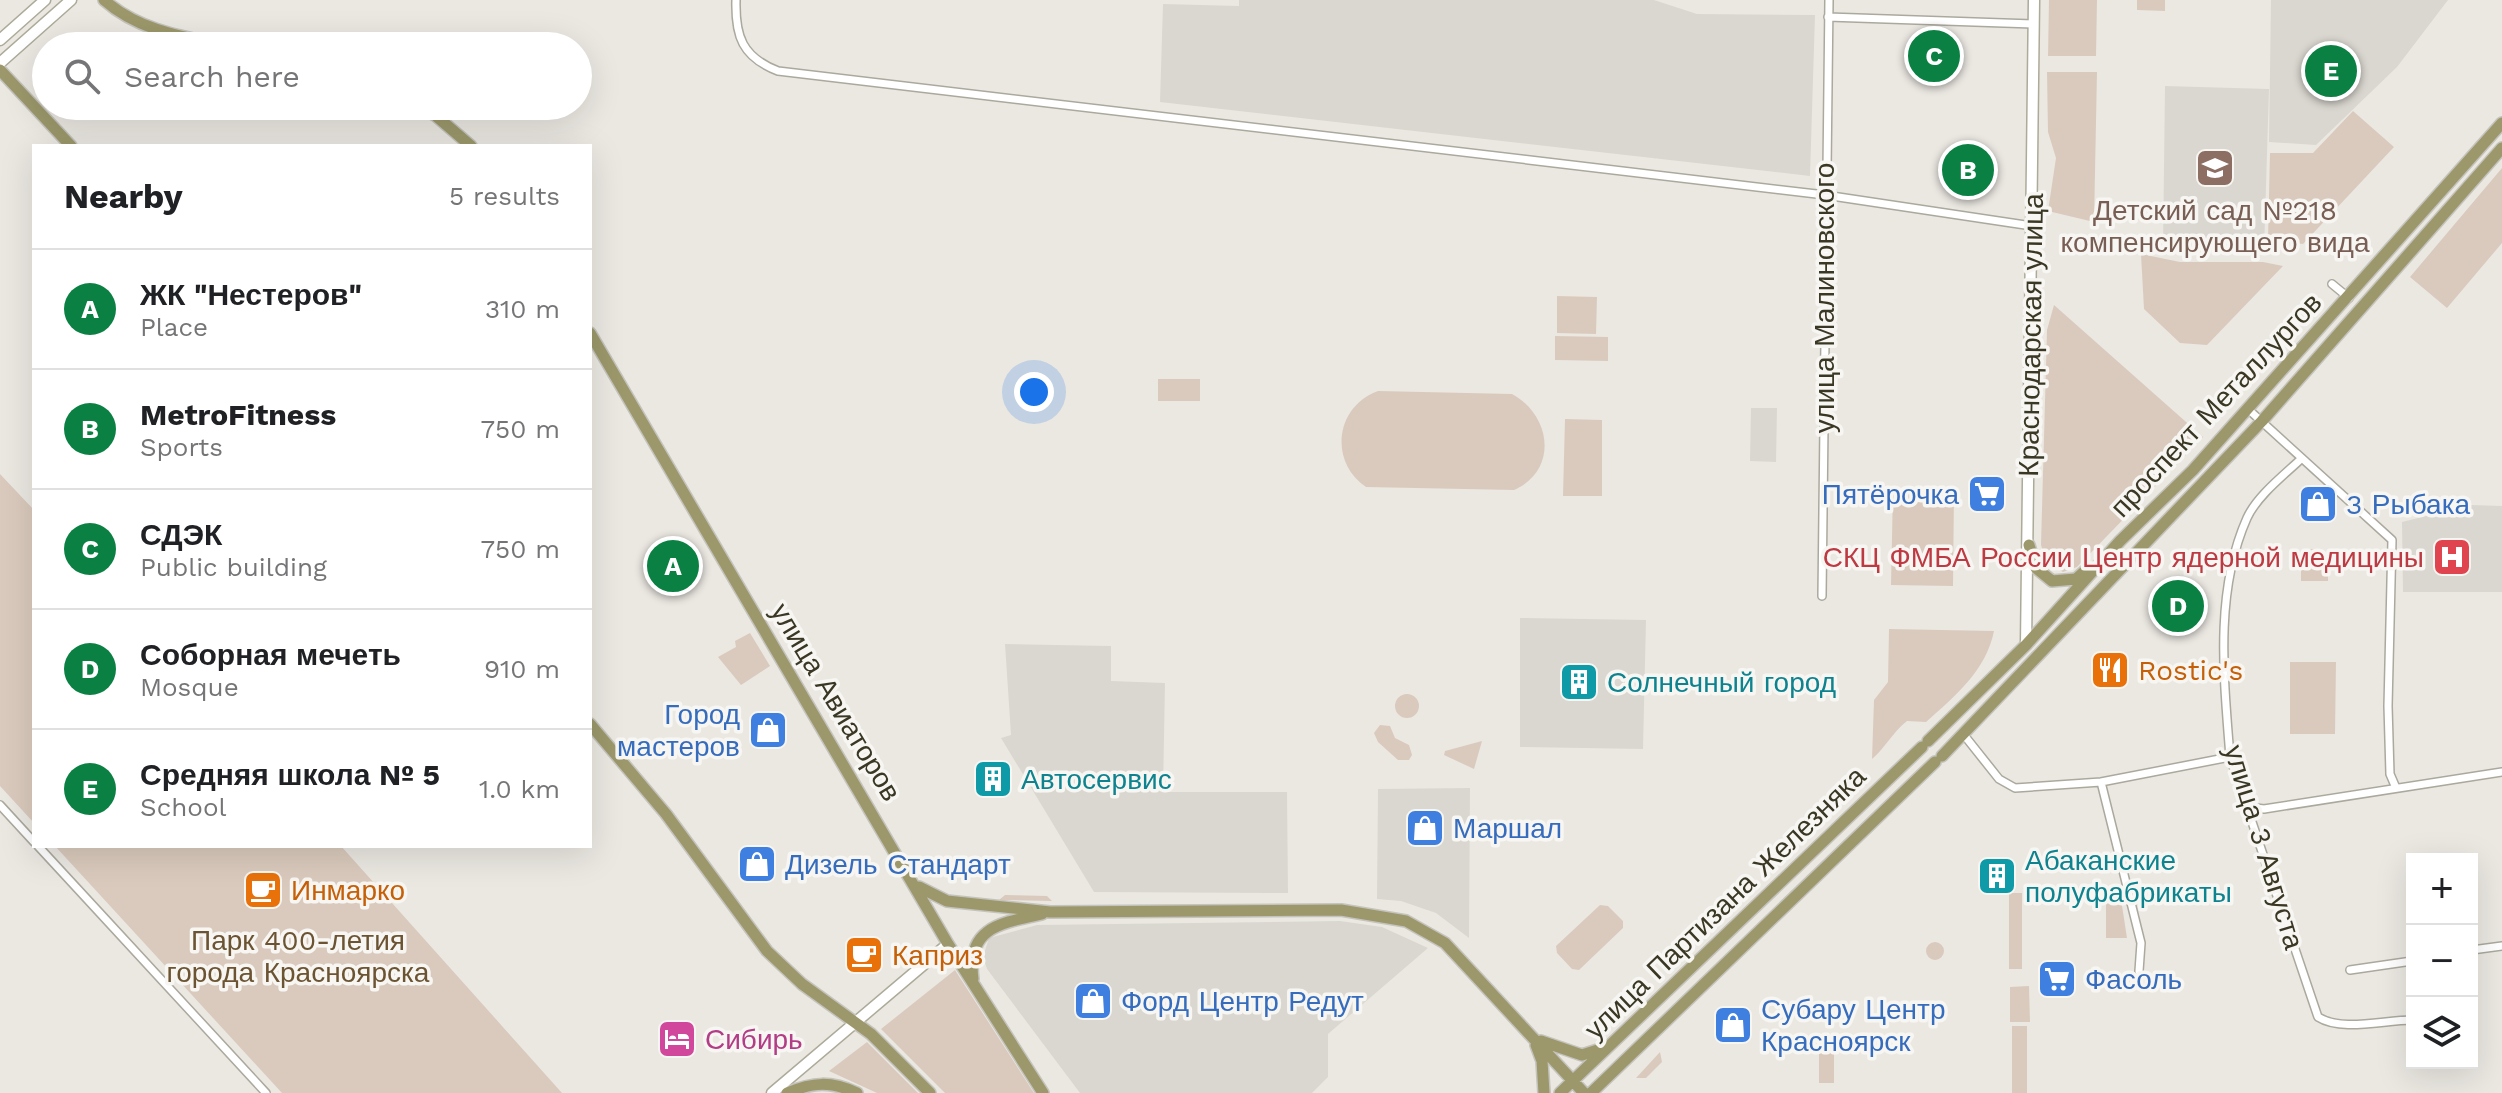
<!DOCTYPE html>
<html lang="en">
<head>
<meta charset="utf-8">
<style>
  :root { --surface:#fff; --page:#f6f6f6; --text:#202124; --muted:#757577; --line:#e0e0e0; --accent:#0b8043 }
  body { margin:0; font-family:"Work Sans",sans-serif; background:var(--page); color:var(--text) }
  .controls { position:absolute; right:24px; bottom:24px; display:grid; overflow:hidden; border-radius:0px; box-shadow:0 8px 32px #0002 }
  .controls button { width:72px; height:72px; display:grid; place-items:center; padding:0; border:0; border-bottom:2px solid var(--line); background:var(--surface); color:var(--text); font:40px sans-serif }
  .you { position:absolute; left:1034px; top:392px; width:28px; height:28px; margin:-20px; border:6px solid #fff; border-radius:50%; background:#1a73e8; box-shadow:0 0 0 12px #1a73e833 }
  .badge { display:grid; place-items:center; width:52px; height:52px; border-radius:50%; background:var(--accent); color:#fff; font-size:26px; font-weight:700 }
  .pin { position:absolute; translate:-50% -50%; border:4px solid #fff; box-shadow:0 2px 8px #0006 }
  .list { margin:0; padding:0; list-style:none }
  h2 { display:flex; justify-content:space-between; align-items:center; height:104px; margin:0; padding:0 32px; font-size:34px }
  h2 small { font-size:26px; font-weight:400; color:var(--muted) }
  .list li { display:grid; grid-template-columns:52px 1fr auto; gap:24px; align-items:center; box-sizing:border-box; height:120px; padding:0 32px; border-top:2px solid var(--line) }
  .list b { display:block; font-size:30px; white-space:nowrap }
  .list p { margin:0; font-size:26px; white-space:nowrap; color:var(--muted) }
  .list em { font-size:26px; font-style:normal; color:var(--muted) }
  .icon { flex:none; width:44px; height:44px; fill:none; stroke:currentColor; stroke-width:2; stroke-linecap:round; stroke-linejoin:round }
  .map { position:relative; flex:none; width:2502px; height:1093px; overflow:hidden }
  .search { position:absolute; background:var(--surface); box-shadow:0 8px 32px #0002; left:32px; top:32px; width:560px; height:88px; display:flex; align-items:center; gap:20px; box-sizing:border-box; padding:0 28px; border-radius:44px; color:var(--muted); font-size:30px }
  .panel { position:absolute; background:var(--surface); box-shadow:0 8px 32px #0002; left:32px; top:144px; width:560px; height:704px; border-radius:0px }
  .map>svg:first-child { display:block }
  .built { fill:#dad7d0 }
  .green { fill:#dacabd }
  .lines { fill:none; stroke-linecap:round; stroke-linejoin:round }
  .street-casing { stroke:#aba99e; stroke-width:10 }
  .secondary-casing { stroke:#acaa99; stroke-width:13 }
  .primary-casing { stroke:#c4c3bd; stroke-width:14 }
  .street { stroke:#fff; stroke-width:7 }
  .secondary { stroke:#fff; stroke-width:10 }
  .primary { stroke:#9c986b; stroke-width:11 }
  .labels { text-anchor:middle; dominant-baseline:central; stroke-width:7; stroke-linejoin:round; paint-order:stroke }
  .education-label { font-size:28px; fill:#785e54; stroke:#f7f6f2 }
  .street-label { font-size:28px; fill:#3a3824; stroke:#f7f6f2 }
  .shop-label { font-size:28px; fill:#366cbe; stroke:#f7f6f2; text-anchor:start }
  .health-label { font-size:28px; fill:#be3a42; stroke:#f7f6f2; text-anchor:end }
  .food-label { font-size:28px; fill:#c56008; stroke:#f7f6f2; text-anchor:start }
  .culture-label { font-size:28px; fill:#0d838f; stroke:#f7f6f2; text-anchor:start }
  .park-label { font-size:28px; fill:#6c5432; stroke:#f7f6f2 }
  .hotel-label { font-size:28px; fill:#b23c85; stroke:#f7f6f2; text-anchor:start }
</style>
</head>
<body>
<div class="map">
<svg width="2502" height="1093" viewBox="0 0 2502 1093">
  <rect width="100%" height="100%" fill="#ebe8e2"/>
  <!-- built -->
  <path class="built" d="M 1239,0 L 1654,0 L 1697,14 L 1815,15 L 1810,176 L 1160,102 L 1163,4 L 1239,6 Z
    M 2271,0 L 2448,0 L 2397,67 L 2316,145 L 2269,142 Z
    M 2165,86 L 2269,89 L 2264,251 L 2163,247 Z
    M 1751,408 L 1777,408 L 1776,462 L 1750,461 Z
    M 2471,505 L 2502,506 L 2502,592 L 2403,592 L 2402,522 Z
    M 1520,618 L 1646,620 L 1643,749 L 1520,747 Z
    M 1005,644 L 1111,646 L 1111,681 L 1165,683 L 1163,792 L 1287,792 L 1288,893 L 1094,892 L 1001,738 L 1011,735 Z
    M 1470,788 L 1469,938 L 1436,913 L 1401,901 L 1377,899 L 1378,789 Z
    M 1340,921 L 1382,927 L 1428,948 L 1328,1034 L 1328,1077 L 1312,1093 L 1080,1093 L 987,969 L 983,957 L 989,938 L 1037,925 Z"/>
  <!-- green -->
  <path class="green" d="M 2049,0 L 2097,0 L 2096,56 L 2048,56 Z
    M 2137,0 L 2165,0 L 2165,11 L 2137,10 Z
    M 2047,72 L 2097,72 L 2094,222 L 2048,211 L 2056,158 L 2048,132 Z
    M 2353,111 L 2394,147 L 2303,244 L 2268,240 L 2270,153 L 2313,153 Z
    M 2502,168 L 2502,243 L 2447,308 L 2410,277 Z
    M 2141,254 L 2180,262 L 2263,262 L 2283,266 L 2207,345 L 2180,343 L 2144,309 Z
    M 1557,296 L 1597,297 L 1596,334 L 1557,333 Z
    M 2054,305 L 2203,437 L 2077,567 L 2063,572 L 2046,562 L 2041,545 L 2047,330 Z
    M 1555,336 L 1608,337 L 1608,361 L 1555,360 Z
    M 1158,379 L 1200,379 L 1200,401 L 1158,401 Z
    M 1378,391 L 1512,394 C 1551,415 1559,470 1514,490 L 1366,487 C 1328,461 1336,406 1378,391 Z
    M 1565,419 L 1602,420 L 1602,496 L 1563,496 Z
    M 0,474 L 34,510 L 34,823 L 0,786 Z
    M 1893,490 L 1954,491 L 1953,586 L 1891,585 Z
    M 2311,549 L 2319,550 L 2328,560 L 2328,581 L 2301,581 L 2301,556 Z
    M 1889,629 L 1994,631 C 1986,671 1955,696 1926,722 L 1907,721 C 1892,733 1886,747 1872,759 L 1874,700 L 1888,682 Z
    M 750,633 L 770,666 L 741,685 L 718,657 L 736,647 L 735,641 Z
    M 2290,662 L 2336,662 L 2335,734 L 2290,734 Z
    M1395 706a12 12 0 1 1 24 0a12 12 0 1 1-24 0Z
    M 1380,725 L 1390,726 L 1395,738 L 1409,745 L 1412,755 L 1409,760 L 1398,760 L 1378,742 L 1374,733 Z
    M 1482,741 L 1474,769 L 1444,755 L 1445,751 Z
    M 55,846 L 341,846 L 562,1093 L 282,1093 Z
    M 2009,893 L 2022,893 L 2022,969 L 2009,969 Z
    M 1005,895 L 1047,896 L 1052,901 L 999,900 Z
    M 2106,899 L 2121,899 L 2127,938 L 2106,938 Z
    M 1600,905 L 1608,906 L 1623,921 L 1623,928 L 1579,970 L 1572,969 L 1557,953 L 1556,946 Z
    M1926 951a9 9 0 1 1 18 0a9 9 0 1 1-18 0Z
    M 955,970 L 1034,1093 L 945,1093 L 881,1029 Z
    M 2029,986 L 2030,1022 L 2010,1022 L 2010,987 Z
    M 2012,1026 L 2027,1026 L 2027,1093 L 2012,1093 Z
    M 867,1042 L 918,1093 L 919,1093 L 877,1093 L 829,1071 Z
    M 1660,1052 L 1662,1062 L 1646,1078 L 1636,1078 Z
    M 1819,1053 L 1834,1053 L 1834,1083 L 1819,1083 Z"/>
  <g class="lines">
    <defs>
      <path id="street" d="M 736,0 C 735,36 742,57 778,71 L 1825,195 L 2032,226
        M 1828,17 L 2033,24
        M 2332,284 L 2349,298
        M 2249,410 L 2392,540 L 2388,706 L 2390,774 L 2396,788
        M 2301,459 C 2284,475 2257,496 2247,518 C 2214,592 2224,679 2230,757 L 2318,1017 C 2342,1032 2383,1020 2412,1020
        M 1822,596 L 1829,0
        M 1964,735 L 1999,779 L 2015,788 L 2101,782 L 2230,757
        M 2101,782 L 2141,943 L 2139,971
        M 0,805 L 34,842
        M 2248,807 L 2264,809 L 2502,772
        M 38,846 L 266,1093
        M 2472,950 L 2502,946
        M 2350,970 L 2412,961"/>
      <path id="secondary" d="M 0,40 L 45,0
        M 0,63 L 71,0
        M 2026,645 L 2034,0
        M 772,1093 L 948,944"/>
      <path id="primary" d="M 104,0 C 139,31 183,37 228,46
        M 0,70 L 71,146
        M 417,106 L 435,115 L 471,146
        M 590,333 L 948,944 L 1043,1093
        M 2029,545 L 2036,568 L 2052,581 L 2076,579 L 2086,570
        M 590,724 L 666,814 L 767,951 L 802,984 L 871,1034 L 930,1093
        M 1928,741 L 2026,645 L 2120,541 L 2193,470 L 2502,123
        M 1942,756 L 2262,421 L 2502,148
        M 919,887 L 947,901 L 1050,912 L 1341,910 L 1406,921 L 1445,943 L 1584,1093
        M 973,979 C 966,927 1001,923 1042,914
        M 1541,1041 L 1582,1055 L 1604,1048
        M 1536,1045 L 1542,1061 L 1544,1093
        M 787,1093 C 813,1082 831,1081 857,1093
        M 1560,1093 L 1922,747
        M 1591,1093 L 1935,762"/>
    </defs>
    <!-- street casing -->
    <use href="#street" class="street-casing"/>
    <!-- secondary casing -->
    <use href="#secondary" class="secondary-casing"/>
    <!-- primary casing -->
    <use href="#primary" class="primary-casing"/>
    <!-- street -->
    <use href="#street" class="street"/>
    <!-- secondary -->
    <use href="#secondary" class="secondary"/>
    <!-- primary -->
    <use href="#primary" class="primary"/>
  </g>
  <!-- icons -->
  <defs>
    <symbol id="school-square" viewBox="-11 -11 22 22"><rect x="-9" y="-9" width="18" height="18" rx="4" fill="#8d6e63" stroke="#f7f6f2"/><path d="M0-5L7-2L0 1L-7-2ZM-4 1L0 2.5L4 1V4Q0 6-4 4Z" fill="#fff"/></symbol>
    <symbol id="supermarket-square" viewBox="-11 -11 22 22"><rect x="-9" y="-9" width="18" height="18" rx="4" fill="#3f7fe0" stroke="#f7f6f2"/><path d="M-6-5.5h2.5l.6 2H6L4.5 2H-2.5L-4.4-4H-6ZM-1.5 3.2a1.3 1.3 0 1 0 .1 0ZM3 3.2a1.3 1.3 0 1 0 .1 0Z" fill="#fff"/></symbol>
    <symbol id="shop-square" viewBox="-11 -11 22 22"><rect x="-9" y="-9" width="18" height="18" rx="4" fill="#3f7fe0" stroke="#f7f6f2"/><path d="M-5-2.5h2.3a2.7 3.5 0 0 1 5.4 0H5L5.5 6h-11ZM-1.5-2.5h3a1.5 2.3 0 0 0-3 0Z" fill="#fff"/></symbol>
    <symbol id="hospital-square" viewBox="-11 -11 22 22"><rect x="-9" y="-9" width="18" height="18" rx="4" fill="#e0444e" stroke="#f7f6f2"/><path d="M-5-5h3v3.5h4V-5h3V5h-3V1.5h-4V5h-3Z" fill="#fff"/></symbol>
    <symbol id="restaurant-square" viewBox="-11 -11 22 22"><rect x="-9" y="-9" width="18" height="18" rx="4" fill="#e8710a" stroke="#f7f6f2"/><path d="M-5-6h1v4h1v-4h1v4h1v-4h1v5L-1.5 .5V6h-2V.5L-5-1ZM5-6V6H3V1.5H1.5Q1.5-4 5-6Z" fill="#fff"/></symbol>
    <symbol id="building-square" viewBox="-11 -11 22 22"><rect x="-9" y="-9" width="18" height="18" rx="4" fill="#0f9aa8" stroke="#f7f6f2"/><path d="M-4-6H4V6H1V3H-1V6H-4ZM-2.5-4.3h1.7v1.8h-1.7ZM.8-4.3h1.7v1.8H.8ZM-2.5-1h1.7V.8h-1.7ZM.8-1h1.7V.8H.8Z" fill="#fff"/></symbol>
    <symbol id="cafe-square" viewBox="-11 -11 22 22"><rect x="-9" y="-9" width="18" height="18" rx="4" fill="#e8710a" stroke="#f7f6f2"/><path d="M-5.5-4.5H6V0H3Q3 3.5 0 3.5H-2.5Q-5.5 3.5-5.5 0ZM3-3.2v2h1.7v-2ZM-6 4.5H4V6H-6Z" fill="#fff"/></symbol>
    <symbol id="hotel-square" viewBox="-11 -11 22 22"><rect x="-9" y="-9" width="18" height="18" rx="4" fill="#d1479c" stroke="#f7f6f2"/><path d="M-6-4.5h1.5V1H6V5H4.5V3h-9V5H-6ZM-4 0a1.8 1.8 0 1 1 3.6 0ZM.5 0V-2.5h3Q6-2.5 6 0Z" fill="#fff"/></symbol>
  </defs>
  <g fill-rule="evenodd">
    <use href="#school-square" x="2193" y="146" width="44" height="44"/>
    <use href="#supermarket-square" x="1965" y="472" width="44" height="44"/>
    <use href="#shop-square" x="2296" y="482" width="44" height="44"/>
    <use href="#hospital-square" x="2430" y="535" width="44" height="44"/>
    <use href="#restaurant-square" x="2088" y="648" width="44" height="44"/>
    <use href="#building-square" x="1557" y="660" width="44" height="44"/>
    <use href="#shop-square" x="746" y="708" width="44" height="44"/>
    <use href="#building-square" x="971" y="757" width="44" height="44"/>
    <use href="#shop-square" x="1403" y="806" width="44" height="44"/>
    <use href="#shop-square" x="735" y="842" width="44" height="44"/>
    <use href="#building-square" x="1975" y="854" width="44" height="44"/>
    <use href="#cafe-square" x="241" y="868" width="44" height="44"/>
    <use href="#cafe-square" x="842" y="933" width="44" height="44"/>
    <use href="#supermarket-square" x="2035" y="957" width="44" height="44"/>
    <use href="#shop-square" x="1071" y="979" width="44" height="44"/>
    <use href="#shop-square" x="1711" y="1003" width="44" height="44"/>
    <use href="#hotel-square" x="655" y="1017" width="44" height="44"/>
  </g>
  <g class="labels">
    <!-- education labels -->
    <g class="education-label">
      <text x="2215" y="210">Детский сад №218<tspan x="2215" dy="32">компенсирующего вида</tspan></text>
    </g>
    <!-- street labels -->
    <g class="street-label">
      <text transform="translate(1824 298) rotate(-90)">улица Малиновского</text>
      <text transform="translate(2031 335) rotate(-89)">Краснодарская улица</text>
      <text transform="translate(2216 405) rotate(-47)">проспект Металлургов</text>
      <text transform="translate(836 702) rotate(59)">улица Авиаторов</text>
      <text transform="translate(2264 847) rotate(73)">улица 3 Августа</text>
      <text transform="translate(1725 903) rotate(-44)">улица Партизана Железняка</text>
    </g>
    <!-- shop labels -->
    <g class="shop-label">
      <text x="1959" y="494" text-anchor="end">Пятёрочка</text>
      <text x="2346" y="504">3 Рыбака</text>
      <text x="740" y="714" text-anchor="end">Город<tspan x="740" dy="32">мастеров</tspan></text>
      <text x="1453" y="828">Маршал</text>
      <text x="785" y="864">Дизель Стандарт</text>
      <text x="2085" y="979">Фасоль</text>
      <text x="1121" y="1001">Форд Центр Редут</text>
      <text x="1761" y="1009">Субару Центр<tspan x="1761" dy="32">Красноярск</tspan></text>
    </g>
    <!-- health labels -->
    <g class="health-label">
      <text x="2424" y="557">СКЦ ФМБА России Центр ядерной медицины</text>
    </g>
    <!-- food labels -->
    <g class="food-label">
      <text x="2138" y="670">Rostic's</text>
      <text x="291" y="890">Инмарко</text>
      <text x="892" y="955">Каприз</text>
    </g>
    <!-- culture labels -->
    <g class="culture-label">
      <text x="1607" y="682">Солнечный город</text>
      <text x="1021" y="779">Автосервис</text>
      <text x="2025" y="860">Абаканские<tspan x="2025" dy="32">полуфабрикаты</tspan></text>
    </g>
    <!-- park labels -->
    <g class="park-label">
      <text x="298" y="940">Парк 400-летия<tspan x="298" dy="32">города Красноярска</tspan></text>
    </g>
    <!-- hotel labels -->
    <g class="hotel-label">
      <text x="705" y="1039">Сибирь</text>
    </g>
  </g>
</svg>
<div class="controls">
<button>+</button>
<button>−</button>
<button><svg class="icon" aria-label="layers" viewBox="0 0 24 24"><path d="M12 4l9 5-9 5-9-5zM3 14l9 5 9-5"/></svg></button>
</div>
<div class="you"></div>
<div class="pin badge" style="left:673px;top:566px">A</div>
<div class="pin badge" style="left:1968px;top:170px">B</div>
<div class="pin badge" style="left:1934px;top:56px">C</div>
<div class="pin badge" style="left:2178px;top:606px">D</div>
<div class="pin badge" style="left:2331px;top:71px">E</div>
<div class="search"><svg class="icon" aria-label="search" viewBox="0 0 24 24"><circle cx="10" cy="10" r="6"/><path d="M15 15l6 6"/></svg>Search here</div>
<section class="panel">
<h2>Nearby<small>5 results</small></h2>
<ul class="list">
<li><span class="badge">A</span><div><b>ЖК &quot;Нестеров&quot;</b><p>Place</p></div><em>310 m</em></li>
<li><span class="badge">B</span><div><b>MetroFitness</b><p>Sports</p></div><em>750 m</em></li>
<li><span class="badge">C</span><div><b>СДЭК</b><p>Public building</p></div><em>750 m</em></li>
<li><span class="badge">D</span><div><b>Соборная мечеть</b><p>Mosque</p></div><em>910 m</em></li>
<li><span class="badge">E</span><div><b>Средняя школа № 5</b><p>School</p></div><em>1.0 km</em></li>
</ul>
</section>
</div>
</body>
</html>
